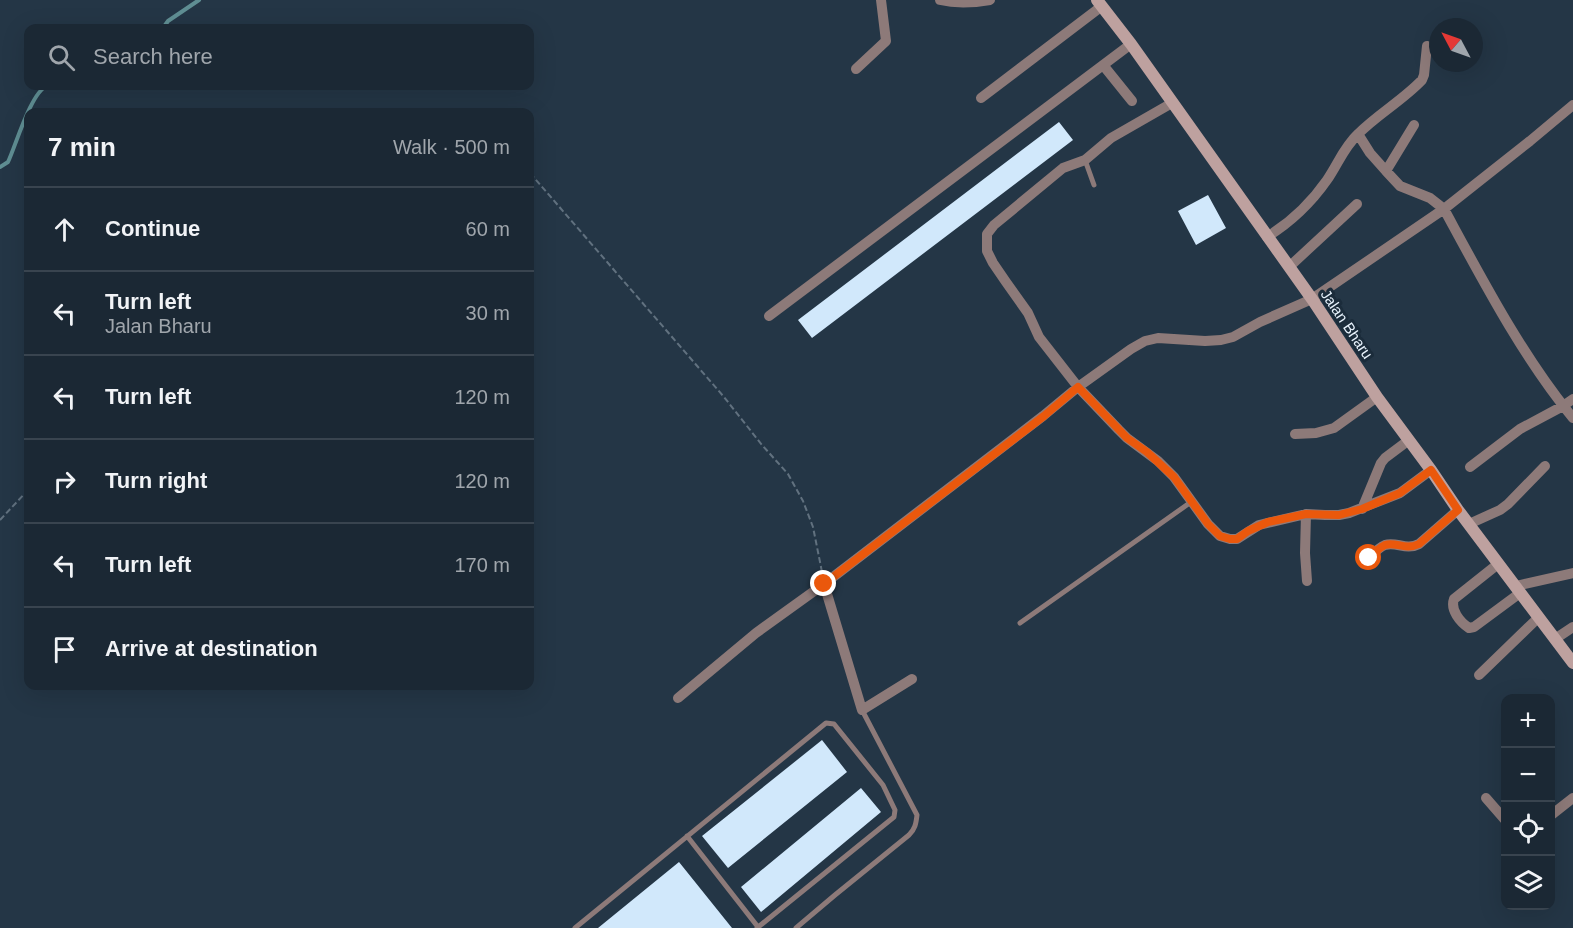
<!DOCTYPE html>
<html lang="en">
<head>
<meta charset="utf-8">
<style>
  :root { --surface:#1b2834; --page:#24303c; --text:#f1f3f6; --muted:#a0a6ac; --line:#39444f }
  body { margin:0; font-family:Helvetica,sans-serif; background:var(--page); color:var(--text) }
  .controls { position:absolute; right:18px; bottom:18px; display:grid; overflow:hidden; border-radius:12px; box-shadow:0 6px 24px #0002 }
  .controls button { width:54px; height:54px; display:grid; place-items:center; padding:0; border:0; border-bottom:2px solid var(--line); background:var(--surface); color:var(--text); font:30px sans-serif }
  .compass { position:absolute; left:1429px; top:18px; width:54px; height:54px; border-radius:50%; background:var(--surface); box-shadow:0 6px 24px #0002; rotate:311deg }
  .stop { position:absolute; width:18px; height:18px; margin:-14px; border:4px solid #ea580c; border-radius:50%; background:#fff }
  .stop.end { background:#ea580c; border-color:#fff; box-shadow:0 2px 6px #0008 }
  .list { margin:0; padding:0; list-style:none }
  h2 { display:flex; justify-content:space-between; align-items:center; height:78px; margin:0; padding:0 24px; font-size:26px }
  h2 small { font-size:20px; font-weight:400; color:var(--muted) }
  .list li { display:grid; grid-template-columns:39px 1fr auto; gap:18px; align-items:center; box-sizing:border-box; height:84px; padding:0 24px; border-top:2px solid var(--line) }
  .list b { display:block; font-size:22px; white-space:nowrap }
  .list p { margin:0; font-size:20px; white-space:nowrap; color:var(--muted) }
  .list em { font-size:20px; font-style:normal; color:var(--muted) }
  .icon { flex:none; width:33px; height:33px; fill:none; stroke:currentColor; stroke-width:2; stroke-linecap:round; stroke-linejoin:round }
  .map { position:relative; flex:none; width:1573px; height:928px; overflow:hidden }
  .search { position:absolute; background:var(--surface); box-shadow:0 6px 24px #0002; left:24px; top:24px; width:510px; height:66px; display:flex; align-items:center; gap:15px; box-sizing:border-box; padding:0 21px; border-radius:12px; color:var(--muted); font-size:22px }
  .panel { position:absolute; background:var(--surface); box-shadow:0 6px 24px #0002; left:24px; top:108px; width:510px; height:582px; border-radius:12px }
  .map>svg:first-child { display:block }
  .lines { fill:none; stroke-linecap:round; stroke-linejoin:round }
  .stream { stroke:#5f8e93; stroke-width:4 }
  .building { fill:#d1e8fb }
  .path { stroke:#61717f; stroke-width:2; stroke-dasharray:6 3; stroke-linecap:butt }
  .lane { stroke:#8d7a79; stroke-width:5 }
  .street { stroke:#8d7a79; stroke-width:10 }
  .secondary { stroke:#bea19f; stroke-width:12 }
  .route { stroke:#ea580c; stroke-width:8 }
  .labels { text-anchor:middle; dominant-baseline:central; stroke-width:6; stroke-linejoin:round; paint-order:stroke }
  .street-label { font-size:15px; fill:#e7f2fc; stroke:#1b2c3b }
</style>
</head>
<body>
<div class="map">
<svg width="1573" height="928" viewBox="0 0 1573 928">
  <rect width="100%" height="100%" fill="#243646"/>
  <g class="lines">
    <!-- stream -->
    <path class="stream" d="M 163,28 L 168,21 L 199,0
      M 102,86 L 110,88 L 114,86
      M 0,167 L 8,162 C 16,145 31,92 47,86"/>
  </g>
  <!-- building -->
  <path class="building" d="M 1059,122 L 1073,140 L 812,338 L 798,320 Z
    M 1208,195 L 1226,228 L 1196,245 L 1178,211 Z
    M 822,740 L 847,772 L 728,868 L 702,836 Z
    M 861,788 L 881,812 L 761,912 L 741,887 Z
    M 679,862 L 732,928 L 598,928 Z"/>
  <g class="lines">
    <!-- path -->
    <path class="path" d="M 530,173 L 724,397 L 762,445 L 788,474 L 803,501 L 813,527 L 822,572
      M 0,520 L 28,490"/>
    <!-- lane -->
    <path class="lane" d="M 1085,160 L 1094,185
      M 1020,623 L 1191,502
      M 687,836 L 758,927
      M 575,928 L 826,723 L 834,724 L 883,785 L 895,810 L 894,817 L 757,928
      M 796,928 L 835,895 L 909,835 C 915,829 916,824 917,815 L 862,710"/>
    <!-- street -->
    <path class="street" d="M 940,0 C 957,4 973,3 990,0
      M 1103,65 L 1132,101
      M 856,69 L 886,41 L 881,0
      M 981,98 L 1102,6
      M 1172,103 L 1111,138 L 1085,160 L 1063,168 L 994,225 L 987,234 L 987,251 L 993,263 L 1006,282 L 1028,313 L 1039,337 L 1078,387 L 1119,430 L 1127,438 L 1158,461 L 1174,477 L 1208,524 L 1220,536 L 1230,539 L 1237,539 L 1259,525 L 1306,514 L 1325,515 L 1339,515 L 1349,513 L 1400,493 L 1431,470
      M 1414,125 L 1386,171 L 1400,186 L 1430,198 L 1444,209 C 1482,279 1522,356 1573,418
      M 1358,134 L 1370,153 L 1386,171
      M 1267,237 C 1291,222 1311,203 1327,180 C 1338,164 1344,147 1358,134 C 1378,114 1403,100 1422,80 L 1424,75 L 1427,46
      M 1289,267 L 1357,204
      M 769,316 L 1131,44
      M 1295,434 L 1316,433 L 1334,428 L 1377,397
      M 1470,467 L 1520,429 L 1563,406 L 1573,399
      M 1362,509 L 1381,463 L 1385,458 L 1409,440
      M 1306,514 L 1305,553 L 1307,581
      M 1469,524 L 1500,510 L 1508,504 L 1545,466
      M 1369,558 C 1374,553 1378,548 1385,545 C 1396,541 1406,551 1419,544 L 1458,510
      M 1498,564 L 1454,599 C 1450,610 1460,622 1469,628 L 1474,627 L 1520,593
      M 824,584 L 862,710 L 912,679
      M 1516,586 L 1573,573
      M 1555,639 L 1573,627
      M 1479,675 L 1539,617
      M 678,698 L 756,633 L 824,584 L 1043,416 L 1078,387 L 1131,349 L 1145,341 L 1158,338 L 1205,341 L 1221,340 L 1233,337 L 1260,322 L 1312,299 L 1444,209 L 1530,141 L 1573,105
      M 1486,798 L 1506,821
      M 1550,816 L 1573,798"/>
    <!-- secondary -->
    <path class="secondary" d="M 1097,0 L 1131,44 L 1312,299 L 1377,397 L 1431,470 L 1458,510 L 1573,663"/>
  </g>
  <g class="lines">
    <!-- route -->
    <path class="route" d="M 824,584 L 1044,416 L 1078,387 L 1127,438 L 1147,452 L 1174,477 L 1208,524 L 1220,536 L 1230,539 L 1237,539 L 1248,531 L 1268,522 L 1306,514 L 1339,515 L 1362,509 L 1400,493 L 1431,470 L 1458,510 L 1419,544 C 1404,551 1396,541 1385,545 C 1379,548 1374,553 1369,558"/>
  </g>
  <g class="labels">
    <!-- street labels -->
    <g class="street-label">
      <text transform="translate(1347 324) rotate(56)">Jalan Bharu</text>
    </g>
  </g>
</svg>
<div class="controls">
<button>+</button>
<button>−</button>
<button><svg class="icon" aria-label="locate" viewBox="0 0 24 24"><circle cx="12" cy="12" r="6"/><path d="M12 2v4M12 18v4M2 12h4M18 12h4"/></svg></button>
<button><svg class="icon" aria-label="layers" viewBox="0 0 24 24"><path d="M12 4l9 5-9 5-9-5zM3 14l9 5 9-5"/></svg></button>
</div>
<svg class="compass" viewBox="-18 -18 36 36"><path d="M0-13l5 13h-10z" fill="#e53935"/><path d="M0 13l5-13h-10z" fill="#a0a6ac"/></svg>
<div class="stop" style="left:1369px;top:558px"></div>
<div class="stop end" style="left:824px;top:584px"></div>
<div class="search"><svg class="icon" aria-label="search" viewBox="0 0 24 24"><circle cx="10" cy="10" r="6"/><path d="M15 15l6 6"/></svg>Search here</div>
<section class="panel">
<h2>7 min<small>Walk · 500 m</small></h2>
<ul class="list">
<li><svg class="icon" aria-label="ahead" viewBox="0 0 24 24"><path d="M12 20V5M6 11l6-6 6 6"/></svg><div><b>Continue</b></div><em>60 m</em></li>
<li><svg class="icon" aria-label="left" viewBox="0 0 24 24"><path d="M17 20v-9H6M10 6l-5 5 5 5"/></svg><div><b>Turn left</b><p>Jalan Bharu</p></div><em>30 m</em></li>
<li><svg class="icon" aria-label="left" viewBox="0 0 24 24"><path d="M17 20v-9H6M10 6l-5 5 5 5"/></svg><div><b>Turn left</b></div><em>120 m</em></li>
<li><svg class="icon" aria-label="right" viewBox="0 0 24 24"><path d="M7 20v-9h11M14 6l5 5-5 5"/></svg><div><b>Turn right</b></div><em>120 m</em></li>
<li><svg class="icon" aria-label="left" viewBox="0 0 24 24"><path d="M17 20v-9H6M10 6l-5 5 5 5"/></svg><div><b>Turn left</b></div><em>170 m</em></li>
<li><svg class="icon" aria-label="arrive" viewBox="0 0 24 24"><path d="M6 21V4h12l-3 4 3 4H6"/></svg><div><b>Arrive at destination</b></div></li>
</ul>
</section>
</div>
</body>
</html>
